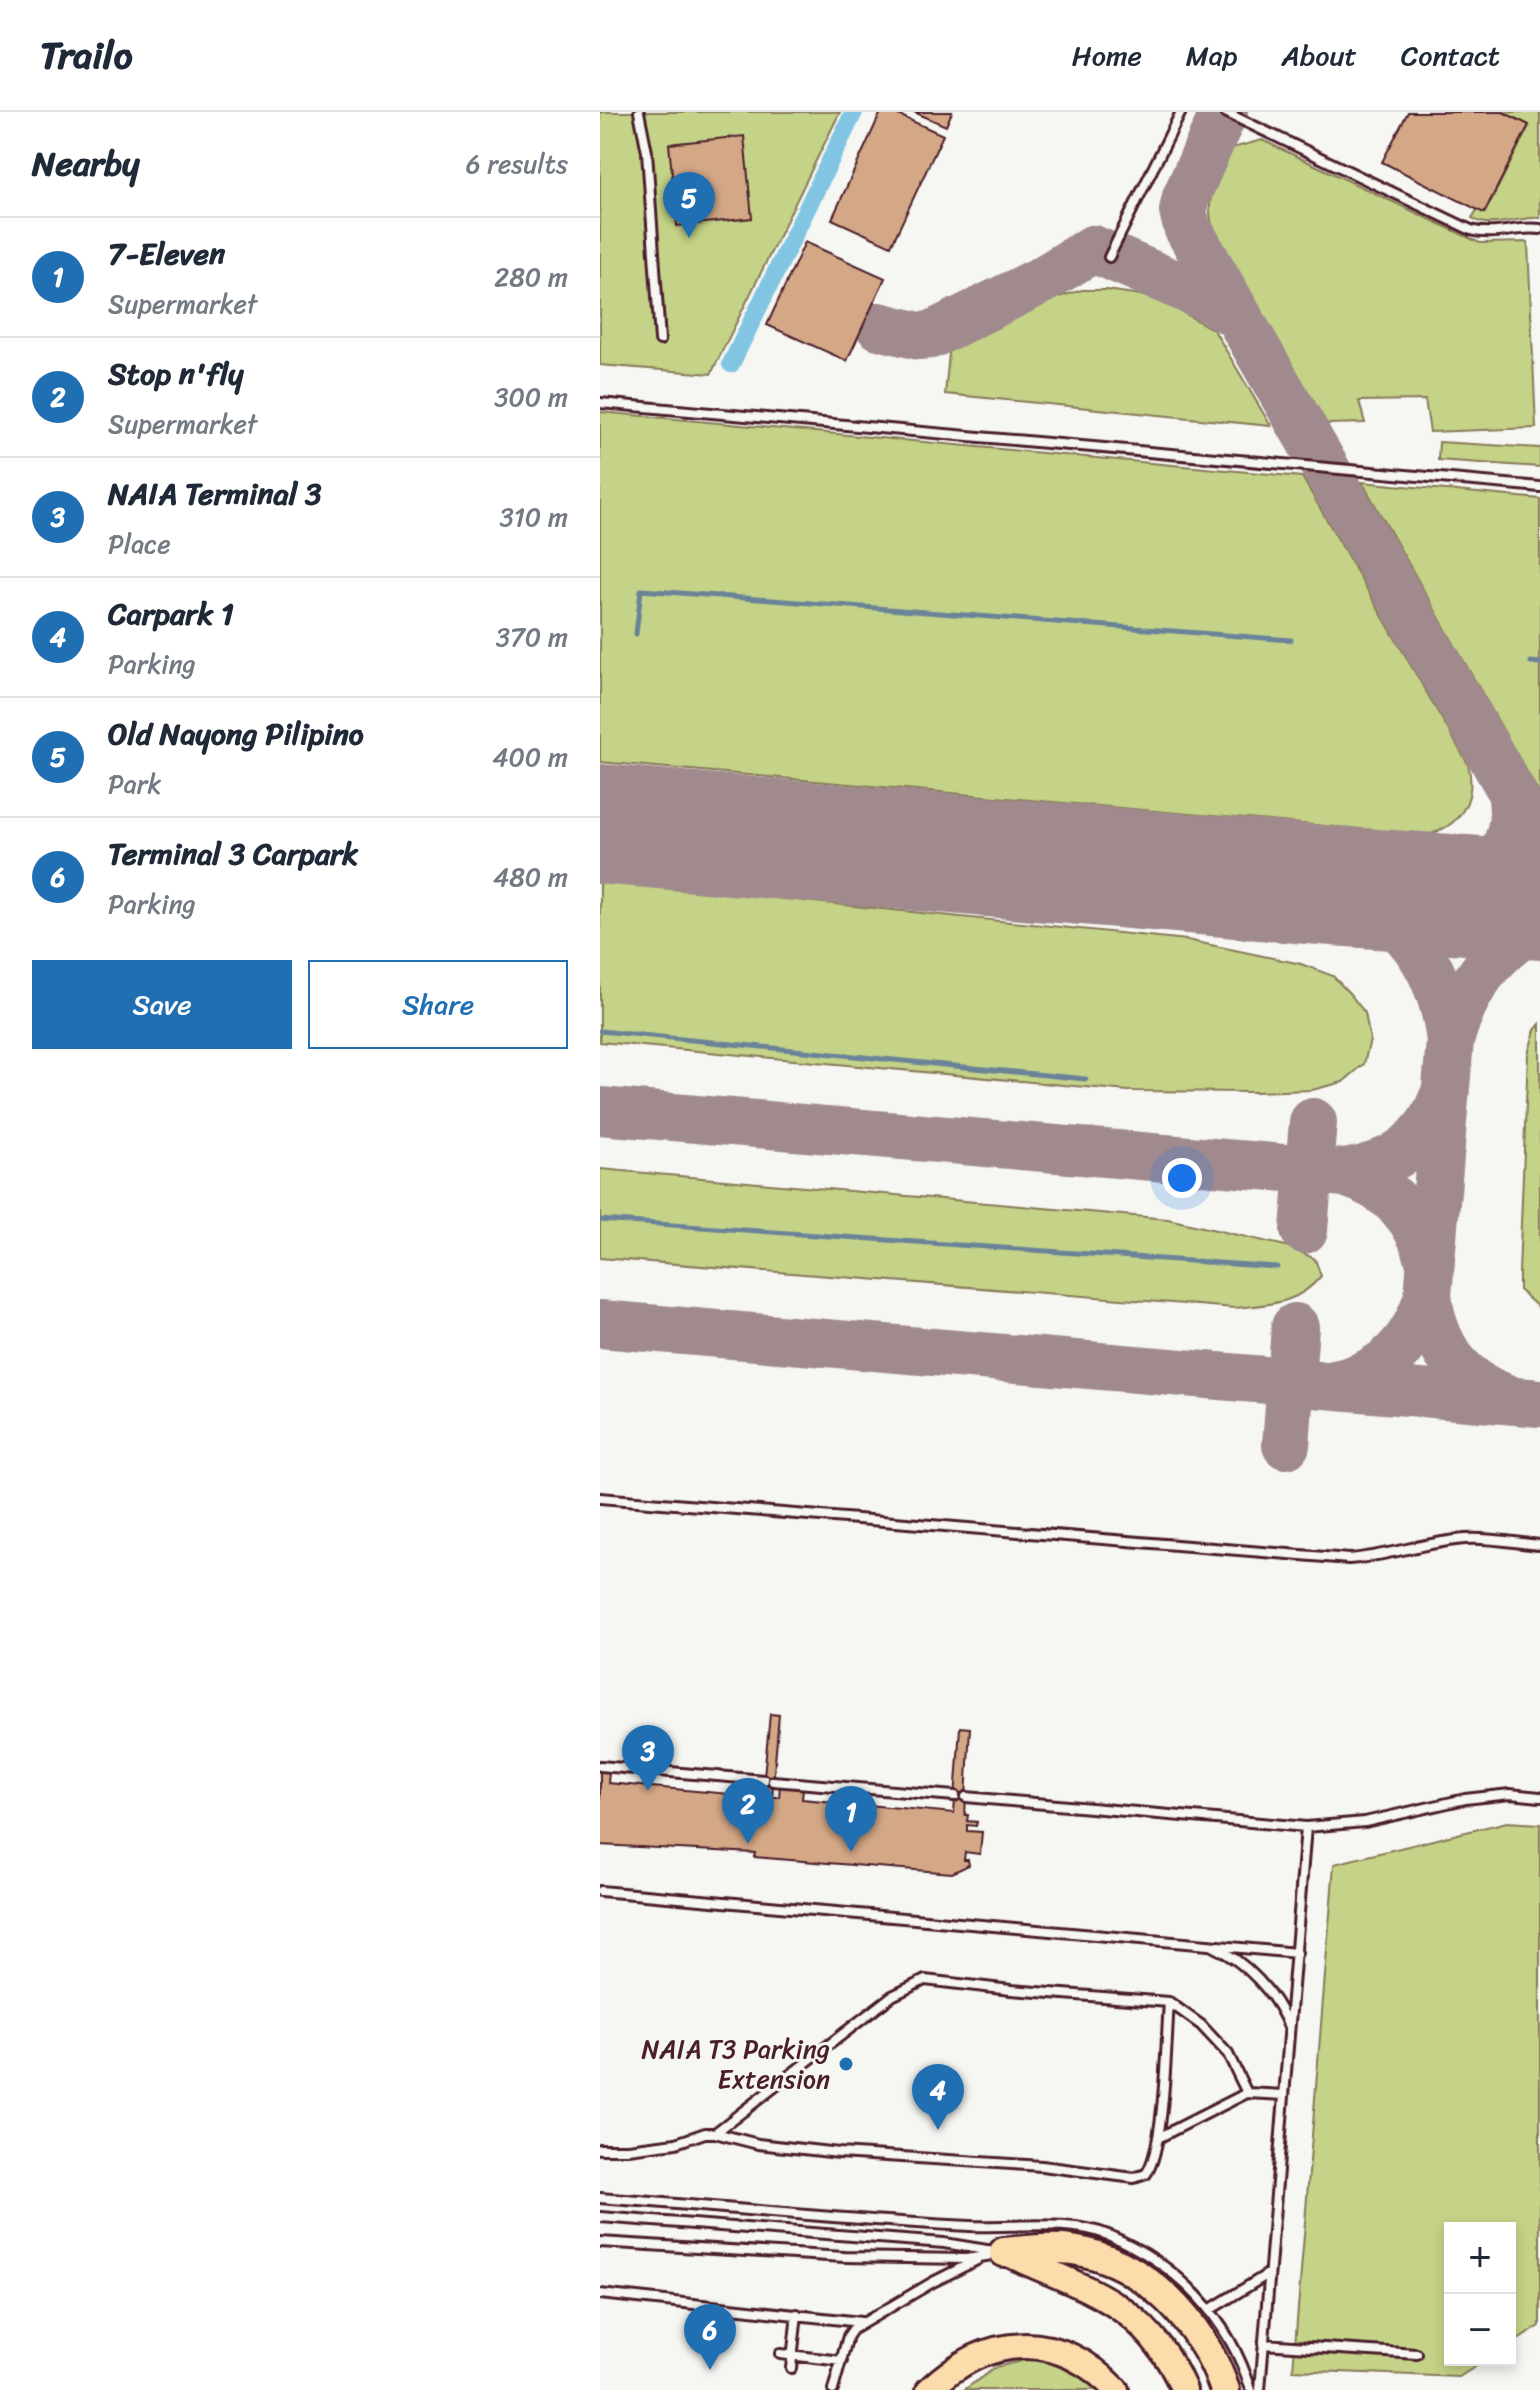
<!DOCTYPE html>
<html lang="en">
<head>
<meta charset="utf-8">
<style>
  :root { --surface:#fff; --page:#f6f6f7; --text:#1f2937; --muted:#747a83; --line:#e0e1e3; --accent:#1f6fb2 }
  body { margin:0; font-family:Sriracha,sans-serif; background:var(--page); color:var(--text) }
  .controls { position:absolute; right:24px; bottom:24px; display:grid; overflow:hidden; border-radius:0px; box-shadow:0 4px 12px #0003 }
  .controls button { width:72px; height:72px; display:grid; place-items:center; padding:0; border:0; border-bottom:2px solid var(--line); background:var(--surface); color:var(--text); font:40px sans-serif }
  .you { position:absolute; left:582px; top:1066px; width:28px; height:28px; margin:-20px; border:6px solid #fff; border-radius:50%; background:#1a73e8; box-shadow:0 0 0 12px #1a73e833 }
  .badge { display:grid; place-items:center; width:52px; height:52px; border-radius:50%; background:var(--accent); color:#fff; font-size:26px; font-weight:700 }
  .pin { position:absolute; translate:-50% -66px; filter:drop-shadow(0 2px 4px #0008) }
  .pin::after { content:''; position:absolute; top:42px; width:28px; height:24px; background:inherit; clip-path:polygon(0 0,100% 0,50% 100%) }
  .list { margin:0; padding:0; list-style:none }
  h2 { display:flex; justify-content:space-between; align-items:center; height:104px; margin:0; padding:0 32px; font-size:34px }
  h2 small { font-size:26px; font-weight:400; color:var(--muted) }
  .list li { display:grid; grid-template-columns:52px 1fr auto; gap:24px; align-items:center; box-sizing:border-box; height:120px; padding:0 32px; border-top:2px solid var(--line) }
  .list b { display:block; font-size:30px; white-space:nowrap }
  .list p { margin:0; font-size:26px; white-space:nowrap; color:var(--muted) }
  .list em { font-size:26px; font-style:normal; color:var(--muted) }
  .actions { display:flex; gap:16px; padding:24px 32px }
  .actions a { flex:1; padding:18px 0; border:2px solid var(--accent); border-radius:0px; text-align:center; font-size:28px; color:var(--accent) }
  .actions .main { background:var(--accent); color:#fff }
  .map { position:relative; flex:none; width:940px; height:2278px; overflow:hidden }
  header { display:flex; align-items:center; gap:48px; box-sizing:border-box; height:112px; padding:0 40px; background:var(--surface); border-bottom:2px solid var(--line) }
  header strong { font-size:38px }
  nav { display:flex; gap:44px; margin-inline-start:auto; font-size:28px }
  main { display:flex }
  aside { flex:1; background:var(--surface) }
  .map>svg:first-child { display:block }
  .green { fill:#c4d387; stroke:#877959; stroke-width:2 }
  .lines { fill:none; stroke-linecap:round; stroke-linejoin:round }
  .stream { stroke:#6b8399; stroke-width:5 }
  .canal { stroke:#81c5e2; stroke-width:18 }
  .taxiway { stroke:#a08a8e; stroke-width:48 }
  .runway { stroke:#a08a8e; stroke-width:120 }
  .building { fill:#d4a886; stroke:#4a1f2b; stroke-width:2 }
  .lane-casing { stroke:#4a1f2b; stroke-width:14 }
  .primary-casing { stroke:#4a1f2b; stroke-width:30 }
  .highway-casing { stroke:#4a1f2b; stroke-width:34 }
  .lane { stroke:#f6f6f2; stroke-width:8 }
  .primary { stroke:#fddcac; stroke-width:24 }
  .highway { stroke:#fddcac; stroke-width:28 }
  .poi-dot { fill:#1f6fb2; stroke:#f6f6f2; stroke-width:3 }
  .labels { text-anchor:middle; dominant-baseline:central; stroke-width:6; stroke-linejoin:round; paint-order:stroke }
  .poi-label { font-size:26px; fill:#4a1f2b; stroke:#f6f6f2; text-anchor:end }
</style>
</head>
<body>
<header>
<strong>Trailo</strong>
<nav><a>Home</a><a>Map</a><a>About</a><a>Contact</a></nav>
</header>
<main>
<aside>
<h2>Nearby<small>6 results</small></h2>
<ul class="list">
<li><span class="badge">1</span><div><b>7-Eleven</b><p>Supermarket</p></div><em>280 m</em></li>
<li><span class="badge">2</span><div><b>Stop n'fly</b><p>Supermarket</p></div><em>300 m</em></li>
<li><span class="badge">3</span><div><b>NAIA Terminal 3</b><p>Place</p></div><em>310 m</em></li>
<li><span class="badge">4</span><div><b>Carpark 1</b><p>Parking</p></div><em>370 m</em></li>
<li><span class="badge">5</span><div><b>Old Nayong Pilipino</b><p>Park</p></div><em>400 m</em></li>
<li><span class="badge">6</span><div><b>Terminal 3 Carpark</b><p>Parking</p></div><em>480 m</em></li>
</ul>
<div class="actions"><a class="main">Save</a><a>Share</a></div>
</aside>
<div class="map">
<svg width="940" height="2278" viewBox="0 0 940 2278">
  <rect width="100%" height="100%" fill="#f6f6f2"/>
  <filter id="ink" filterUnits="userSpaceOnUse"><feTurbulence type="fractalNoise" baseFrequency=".0125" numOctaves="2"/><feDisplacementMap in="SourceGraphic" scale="16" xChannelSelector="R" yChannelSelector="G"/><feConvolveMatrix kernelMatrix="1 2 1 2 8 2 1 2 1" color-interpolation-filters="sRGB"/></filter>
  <g filter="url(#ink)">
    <!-- green -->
    <path class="green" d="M 0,0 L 240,0 L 111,262 L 0,253 Z
      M 903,0 L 940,0 L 940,106 C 919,104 890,119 872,106 L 877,98 L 885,101 L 929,14 Z
      M 662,28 L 880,131 L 928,130 L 936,316 L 830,320 L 825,288 L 759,289 L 765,311 L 727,312 L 614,119 C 602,85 618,66 632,36 Z
      M 482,178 L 507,178 L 541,183 L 569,193 L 614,218 L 671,314 L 345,282 L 351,221 L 375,217 L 412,199 Z
      M 0,300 L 702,365 L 868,652 C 877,687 861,714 827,723 L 0,650 Z
      M 839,330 L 940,336 L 940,355 L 838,348 Z
      M 762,370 L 940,387 L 940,683 Z
      M 0,768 L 587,828 L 701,852 L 733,864 L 750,882 L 765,901 L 770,928 L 764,952 L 743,970 L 712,978 L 655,980 L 528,979 L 0,930 Z
      M 940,912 L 940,1197 L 919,1178 L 919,1160 L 928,942 L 935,918 Z
      M 0,1057 L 568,1107 L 690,1135 L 715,1147 L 721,1164 C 697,1193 670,1192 635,1196 L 0,1146 Z
      M 907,1710 L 940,1712 L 940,2214 L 910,2233 L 910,2116 L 850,2116 L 850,2248 L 886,2248 L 859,2265 L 693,2258 L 734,1752 Z
      M 430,2247 C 459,2251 483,2260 506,2278 L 364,2278 L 396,2255 Z"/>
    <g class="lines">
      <!-- stream -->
      <path class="stream" d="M 36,522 L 41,478 L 691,528
        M 931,550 L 940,551
        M 0,919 L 486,967
        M 0,1108 L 677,1155"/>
      <!-- canal -->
      <path class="canal" d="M 131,252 L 254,0"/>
      <!-- taxiway -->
      <path class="taxiway" d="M 624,0 L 586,85 L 583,99 L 587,115 L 940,729
        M 279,214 L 319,224 L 331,223 L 442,168 L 493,137 L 612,188 L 636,203
        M 732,774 C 804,801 841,853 850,929
        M 846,781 C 895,769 922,726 910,676
        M 0,999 L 745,1061 C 790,1075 820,1106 830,1152
        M 745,1061 C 791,1054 827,1030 843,985
        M 704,1118 L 713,1010
        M 0,1212 L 940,1291
        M 734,1272 C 784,1263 815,1231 828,1183
        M 907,1286 C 859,1270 833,1232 828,1183 L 850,929 C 864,877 892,837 940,812
        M 686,1333 L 695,1215"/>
      <!-- runway -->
      <path class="runway" d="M 0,712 L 732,774 L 940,788"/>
    </g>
    <!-- building -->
    <path class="building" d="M 281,0 L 292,0 L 343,23 L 291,134 L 232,107 Z
      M 314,0 L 352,0 L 346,14 Z
      M 808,0 L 903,0 L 929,13 L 884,101 L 782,50 Z
      M 144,24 L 152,106 L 77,114 L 69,32 Z
      M 205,130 L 285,166 L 247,249 L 167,213 Z
      M 170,1602 L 179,1603 L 172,1685 L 179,1685 L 180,1674 L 203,1676 L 202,1687 L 354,1701 L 360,1615 L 370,1616 L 365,1703 L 368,1703 L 367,1709 L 377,1710 L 376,1714 L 367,1713 L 367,1719 L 382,1720 L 380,1742 L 365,1740 L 364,1748 L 368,1748 L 369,1753 L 352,1761 L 154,1745 L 155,1741 L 0,1733 L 0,1659 L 9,1660 L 8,1671 L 162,1685 Z"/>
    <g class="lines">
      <defs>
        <path id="lane" d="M 39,0 L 47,40 L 60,228
          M 625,0 L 871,118 C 895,125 916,114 940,117
          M 509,145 L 581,0
          M 0,291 L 940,375
          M 0,1386 L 749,1447 C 788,1444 826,1430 865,1427 C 889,1425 916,1431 940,1433
          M 0,1654 L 164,1668
          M 173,1669 L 355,1684
          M 366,1685 L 706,1715 L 765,1710 L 865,1687 L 910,1682 L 940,1685
          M 0,1779 L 697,1841
          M 612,1834 C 647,1850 675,1881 689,1915
          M 115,2021 L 292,1884 L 325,1868 L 411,1878 L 569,1890 L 601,1913 L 628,1942 L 647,1981
          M 558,2026 L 647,1981 L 684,1983
          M 0,2037 L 28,2037 L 76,2031 L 105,2021 L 115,2021 L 158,2032 L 239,2041 L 442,2054 L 534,2066 L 546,2062 C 565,2037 566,1927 569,1890
          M 0,2086 C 123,2095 246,2108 370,2114 C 412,2116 469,2107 508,2123 C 578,2152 629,2206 651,2278
          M 0,2105 L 344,2131 L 399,2140
          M 0,2130 L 244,2145 L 366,2147 L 399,2142
          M 0,2182 L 261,2210
          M 611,2197 L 668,2162
          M 663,2232 L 817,2242
          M 180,2242 L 242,2249
          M 191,2256 L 197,2202
          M 233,2278 L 248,2224 L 253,2217 L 333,2170 L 377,2148
          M 660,2278 L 706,1715"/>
        <path id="primary" d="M 404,2140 C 484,2178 546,2188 584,2278
          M 329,2278 C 387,2222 458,2217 516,2278"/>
        <path id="highway" d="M 404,2140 C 426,2138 450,2135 472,2138 C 545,2148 602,2211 625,2278"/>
      </defs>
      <!-- lane casing -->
      <use href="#lane" class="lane-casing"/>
      <!-- primary casing -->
      <use href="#primary" class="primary-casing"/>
      <!-- highway casing -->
      <use href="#highway" class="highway-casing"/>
      <!-- lane -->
      <use href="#lane" class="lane"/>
      <!-- primary -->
      <use href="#primary" class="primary"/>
      <!-- highway -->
      <use href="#highway" class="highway"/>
    </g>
  </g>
  <!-- markers -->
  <circle class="poi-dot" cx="246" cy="1952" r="8"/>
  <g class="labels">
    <!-- poi labels -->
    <g class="poi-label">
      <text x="230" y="1937">NAIA T3 Parking<tspan x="230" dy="30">Extension</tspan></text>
    </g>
  </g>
</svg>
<div class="controls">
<button>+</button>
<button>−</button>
</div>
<div class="you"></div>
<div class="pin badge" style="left:251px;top:1740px">1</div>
<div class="pin badge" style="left:148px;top:1732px">2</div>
<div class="pin badge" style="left:48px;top:1679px">3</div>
<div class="pin badge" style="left:338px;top:2018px">4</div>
<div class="pin badge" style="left:89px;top:126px">5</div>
<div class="pin badge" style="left:110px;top:2258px">6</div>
</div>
</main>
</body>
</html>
